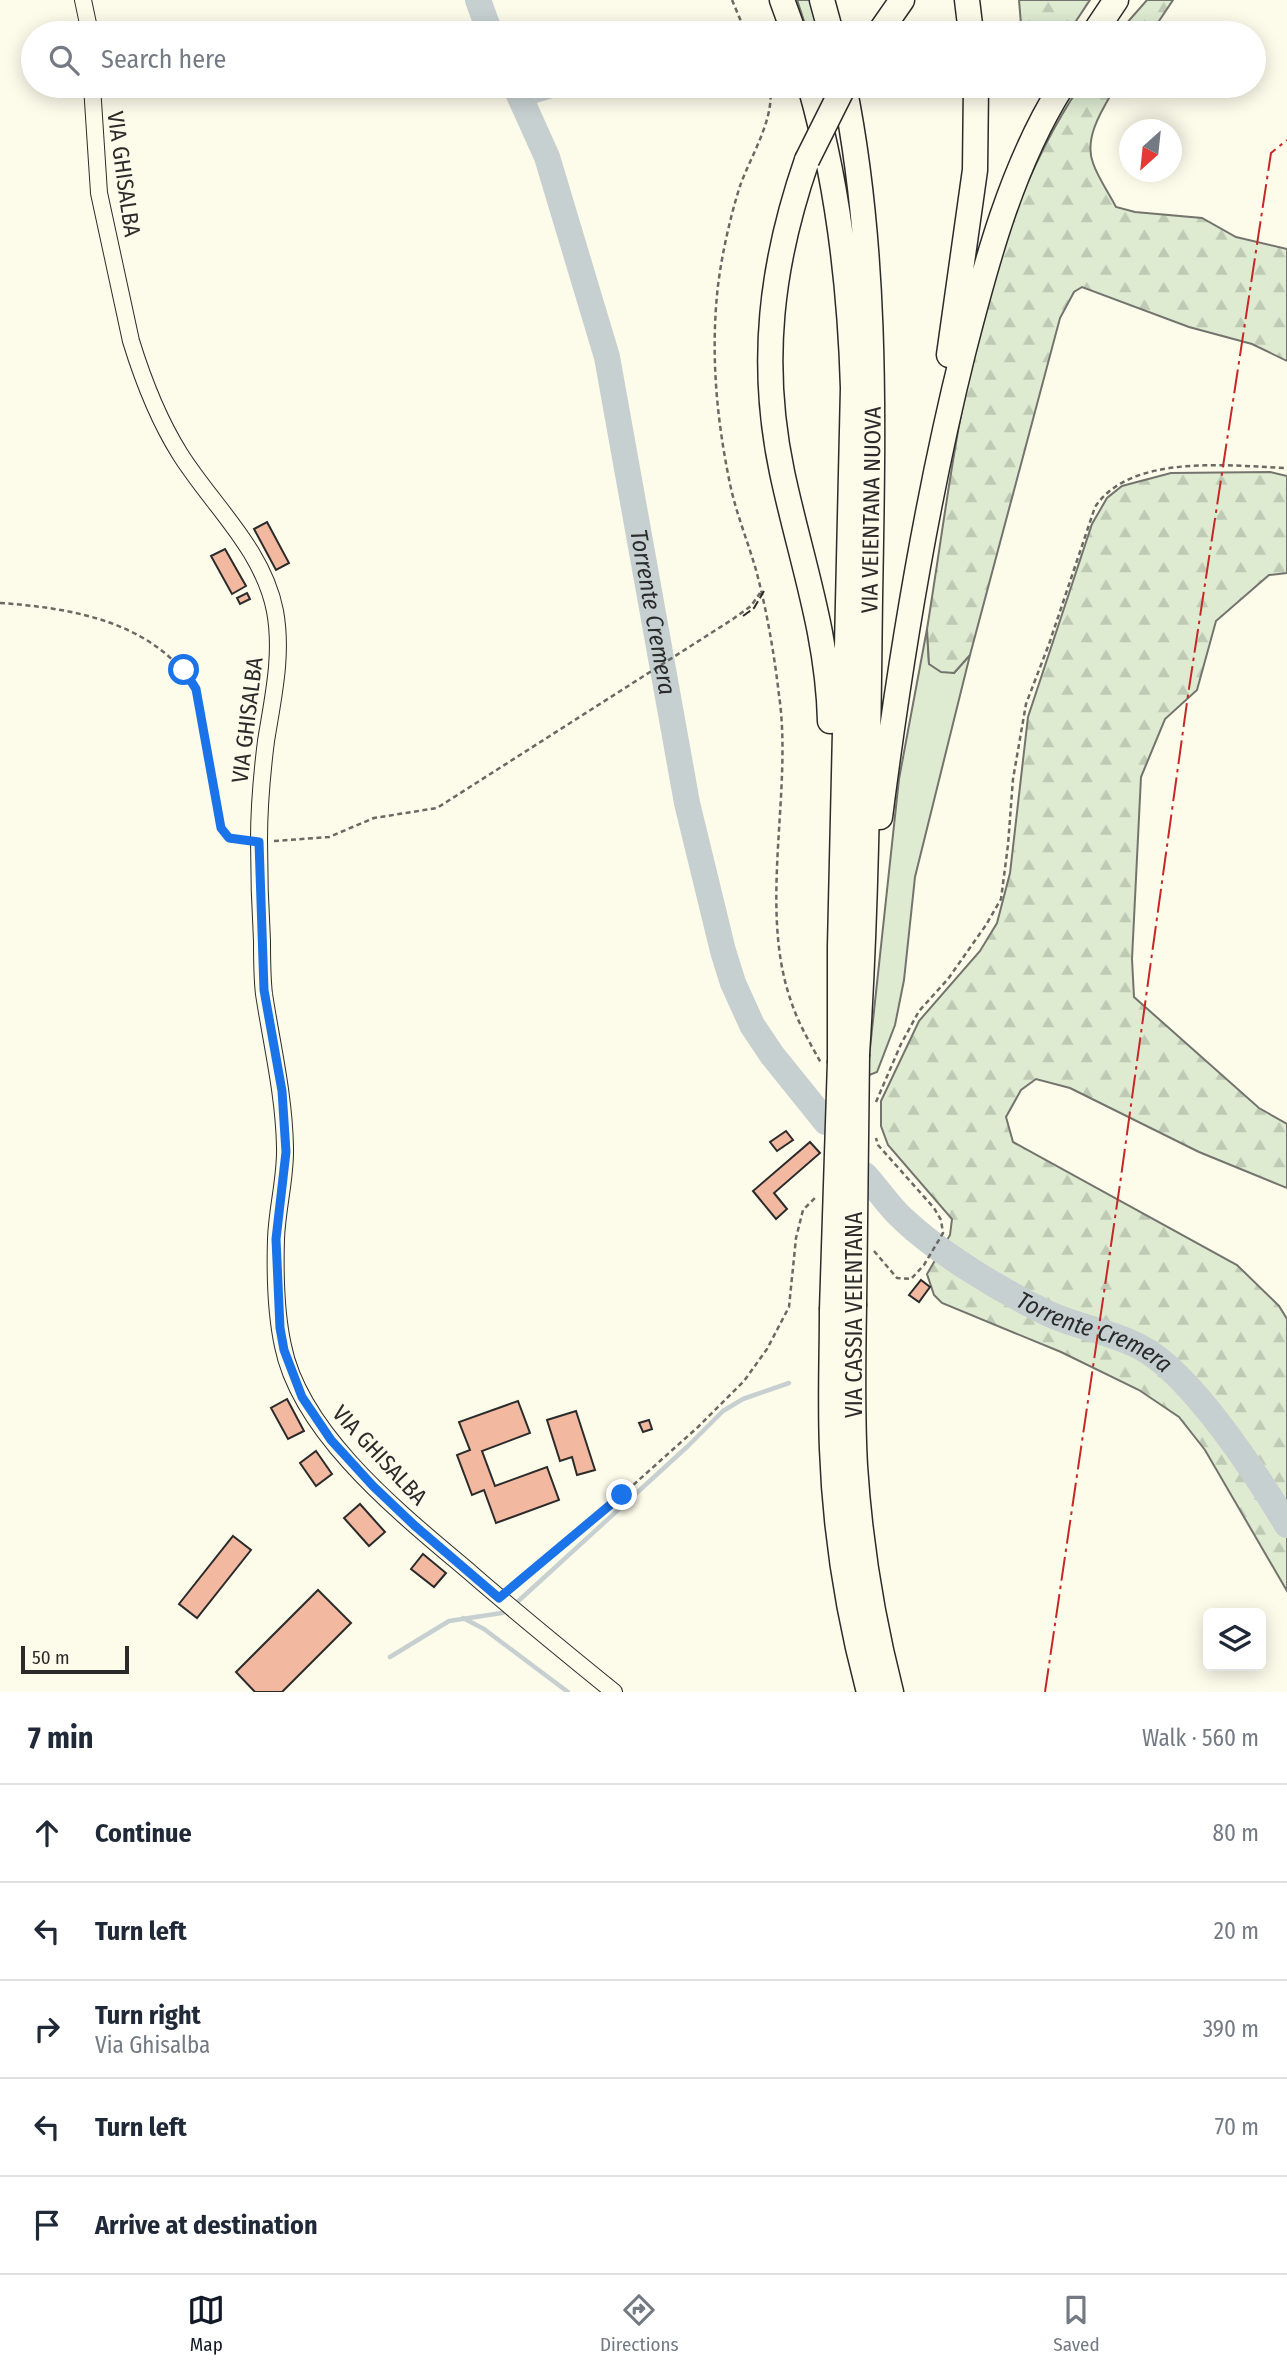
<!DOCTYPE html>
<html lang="en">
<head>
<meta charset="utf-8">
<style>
  :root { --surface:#fff; --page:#f2f2f3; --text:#1f2937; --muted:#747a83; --line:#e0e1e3; --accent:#111827 }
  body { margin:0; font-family:"Fira Sans Condensed",sans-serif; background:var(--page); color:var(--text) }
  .controls { position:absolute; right:21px; bottom:21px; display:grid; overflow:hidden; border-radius:10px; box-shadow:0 4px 18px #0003 }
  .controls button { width:63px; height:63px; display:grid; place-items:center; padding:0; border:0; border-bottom:2px solid var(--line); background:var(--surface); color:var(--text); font:35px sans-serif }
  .compass { position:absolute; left:1119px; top:119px; width:63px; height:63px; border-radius:50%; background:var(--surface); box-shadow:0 4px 18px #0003; rotate:207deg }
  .scale { position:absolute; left:21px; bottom:18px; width:108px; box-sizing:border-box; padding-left:7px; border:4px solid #2b2b2b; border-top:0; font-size:19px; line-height:24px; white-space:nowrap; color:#2b2b2b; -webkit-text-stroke:5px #fdfbea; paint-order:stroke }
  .stop { position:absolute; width:21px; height:21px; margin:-16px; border:5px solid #1a73e8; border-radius:50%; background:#fff }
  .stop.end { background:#1a73e8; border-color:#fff; box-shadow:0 2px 7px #0008 }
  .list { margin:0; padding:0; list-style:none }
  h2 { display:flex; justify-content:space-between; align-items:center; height:91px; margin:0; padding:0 28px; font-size:30px }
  h2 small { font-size:23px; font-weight:400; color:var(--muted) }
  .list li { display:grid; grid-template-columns:46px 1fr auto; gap:21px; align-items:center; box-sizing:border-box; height:98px; padding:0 28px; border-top:2px solid var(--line) }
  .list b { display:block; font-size:26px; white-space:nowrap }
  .list p { margin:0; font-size:23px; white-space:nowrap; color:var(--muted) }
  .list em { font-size:23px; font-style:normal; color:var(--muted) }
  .icon { flex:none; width:38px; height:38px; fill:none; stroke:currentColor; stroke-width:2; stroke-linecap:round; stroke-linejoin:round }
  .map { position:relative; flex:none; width:1287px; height:1692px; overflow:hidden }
  .search { position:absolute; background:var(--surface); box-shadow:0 4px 18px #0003; left:21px; right:21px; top:21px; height:77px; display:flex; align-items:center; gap:18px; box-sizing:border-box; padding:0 24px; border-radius:38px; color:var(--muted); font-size:26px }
  .sheet { height:581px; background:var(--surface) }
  nav { display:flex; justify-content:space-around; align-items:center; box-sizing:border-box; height:98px; border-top:2px solid var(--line); background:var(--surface); font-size:19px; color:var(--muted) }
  nav a { display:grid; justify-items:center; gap:4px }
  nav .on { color:var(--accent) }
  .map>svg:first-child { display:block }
  .green { fill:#deebd1; stroke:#74746e; stroke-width:2 }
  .forest { fill:url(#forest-firs); stroke:#74746e; stroke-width:2 }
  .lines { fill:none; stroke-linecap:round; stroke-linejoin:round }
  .stream { stroke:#c7d0d0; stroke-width:4.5 }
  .river { stroke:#c7d0d0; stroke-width:26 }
  .building { fill:#f2b8a0; stroke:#2b2b2b; stroke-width:2 }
  .minor-casing { stroke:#2b2b2b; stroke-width:18 }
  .highway-casing { stroke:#2b2b2b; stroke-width:27 }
  .path { stroke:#6a6964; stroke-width:2.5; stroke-dasharray:5 3.5; stroke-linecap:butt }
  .minor { stroke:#fdfbea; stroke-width:16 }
  .highway { stroke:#fdfbea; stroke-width:24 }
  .highway-bridge-casing { stroke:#2b2b2b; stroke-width:27; stroke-linecap:butt }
  .highway-bridge { stroke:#fdfbea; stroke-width:24 }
  .fence { stroke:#2b2b2b; stroke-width:2; stroke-dasharray:9 3.5; stroke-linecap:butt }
  .power { stroke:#c62828; stroke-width:2; stroke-dasharray:24 5 3.5 5; stroke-linecap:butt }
  .route { stroke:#1a73e8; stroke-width:9 }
  .labels { text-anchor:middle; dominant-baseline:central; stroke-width:5; stroke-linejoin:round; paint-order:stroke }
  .street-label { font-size:23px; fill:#2b2b2b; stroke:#fdfbea }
  .water-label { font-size:24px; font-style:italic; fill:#2b2b2b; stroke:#fdfbea }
</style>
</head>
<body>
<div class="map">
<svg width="1287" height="1692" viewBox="0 0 1287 1692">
  <defs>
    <pattern id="forest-firs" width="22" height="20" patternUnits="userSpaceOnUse" patternTransform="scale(1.75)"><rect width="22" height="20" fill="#deebd1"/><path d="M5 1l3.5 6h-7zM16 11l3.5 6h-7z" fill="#bfcab4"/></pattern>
  </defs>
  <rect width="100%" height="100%" fill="#fdfbea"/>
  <!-- green -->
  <path class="green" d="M 797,0 L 812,0 L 822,33 L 808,33 Z
    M 927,629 L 929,664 L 954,673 L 970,655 L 915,877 L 904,980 L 895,1025 L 877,1072 L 867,1076 L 899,779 Z"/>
  <!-- forest -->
  <path class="forest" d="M 1019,0 L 1090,0 L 1068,33 L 1019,33 L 1021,24 Z
    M 1147,0 L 1173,0 L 1151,33 L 1118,33 Z
    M 1080,86 L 1116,86 C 1104,107 1083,137 1093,163 C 1098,178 1109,193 1116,207 L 1135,212 L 1202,218 L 1236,237 L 1287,249 L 1287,361 L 1252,344 L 1189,327 L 1082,287 L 1074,292 L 1060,318 L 970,655 L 954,673 L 941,672 L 929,664 L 927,629 C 957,444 973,246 1080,86 Z
    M 1270,472 L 1287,476 L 1287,573 L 1269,575 L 1216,621 L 1197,690 L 1165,719 L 1141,777 L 1132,959 L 1134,997 L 1259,1108 L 1287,1124 L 1287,1188 L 1199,1152 L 1070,1088 L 1036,1079 L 1021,1090 L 1006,1117 L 1013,1142 L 1237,1265 L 1279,1306 L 1287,1319 L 1287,1591 L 1205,1450 L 1179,1417 L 1139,1390 L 1061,1352 L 942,1303 L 934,1295 L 927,1274 L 950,1235 L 952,1219 L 888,1145 L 881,1126 L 881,1101 L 919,1021 L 980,951 L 997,923 L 1010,873 L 1028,717 L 1092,524 L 1107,498 L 1122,486 L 1171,473 Z"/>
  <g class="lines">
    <!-- stream -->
    <path class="stream" d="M 525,104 L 585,86
      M 514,1605 L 688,1446 L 723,1411 L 743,1399 L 789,1383
      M 463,1618 L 484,1629 L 568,1692
      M 390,1657 L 449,1621 L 502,1613 L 507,1610"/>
    <!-- river -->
    <g class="river">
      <path d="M 478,0 L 490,33"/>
      <path id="s1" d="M 515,86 L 547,157 L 607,357 L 687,803 L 723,951 L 733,983 L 752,1025 L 772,1055 L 826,1122"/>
      <path id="s2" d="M 865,1175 C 878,1189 889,1207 903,1219 C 940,1254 1000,1290 1045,1312 C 1075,1327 1110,1331 1140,1347 C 1191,1373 1257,1475 1287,1525"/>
    </g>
  </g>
  <!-- building -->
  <path class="building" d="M 267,522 L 289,563 L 276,570 L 254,529 Z
    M 225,549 L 246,586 L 232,594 L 211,556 Z
    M 247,593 L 250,599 L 240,604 L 237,598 Z
    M 786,1131 L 793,1140 L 777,1151 L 770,1142 Z
    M 810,1142 L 820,1153 L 774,1193 L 787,1209 L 776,1219 L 753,1191 Z
    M 921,1280 L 930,1287 L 919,1302 L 909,1295 Z
    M 287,1399 L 304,1431 L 288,1439 L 271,1408 Z
    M 518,1401 L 530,1433 L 482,1451 L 495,1486 L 547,1467 L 559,1500 L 496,1523 L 484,1490 L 472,1495 L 457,1455 L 470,1450 L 459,1422 Z
    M 576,1411 L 595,1470 L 577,1475 L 572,1457 L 560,1461 L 547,1420 Z
    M 649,1420 L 652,1429 L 643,1432 L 639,1423 Z
    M 316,1451 L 332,1474 L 316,1486 L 300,1463 Z
    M 360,1504 L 385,1532 L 369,1546 L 344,1518 Z
    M 233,1536 L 251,1550 L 197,1618 L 179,1604 Z
    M 423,1554 L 446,1573 L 434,1587 L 411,1569 Z
    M 318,1590 L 351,1623 L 282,1692 L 255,1692 L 236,1672 Z"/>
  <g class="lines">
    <defs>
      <path id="minor" d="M 83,0 L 90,33
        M 92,86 L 99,193 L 131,341 C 143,380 158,419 180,454 C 212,505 263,549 275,611 C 283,655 273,697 266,741 C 262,773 259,808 259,840 C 259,874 260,907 262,941 C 262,958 262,977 264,994 C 272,1046 284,1095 285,1147 C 286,1177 277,1208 276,1239 C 275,1272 276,1314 283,1346 C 301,1436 405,1517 472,1574 C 518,1614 566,1653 614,1692"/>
      <path id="highway" d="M 782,0 L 794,33
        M 822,0 L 831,33
        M 967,0 L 971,33
        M 879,33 L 902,0
        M 1094,33 L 1116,0
        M 810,86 C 838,184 850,286 853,388 L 840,946 L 840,1061
        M 844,86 C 878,255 873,426 870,598 C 868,750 867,902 857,1054
        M 807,160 C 771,264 759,363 782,472 C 800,557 828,633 830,721
        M 949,355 L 975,170 L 976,86
        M 880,817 C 900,661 925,506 963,353 C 986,263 1012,165 1062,86
        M 854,1306 C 853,1359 852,1413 855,1466 C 860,1542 872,1618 891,1692
        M 832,1310 C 832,1356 830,1403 832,1449 C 835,1530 848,1614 869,1692"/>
    </defs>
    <!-- minor casing -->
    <use href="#minor" class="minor-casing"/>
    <!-- highway casing -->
    <use href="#highway" class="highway-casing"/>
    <!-- path -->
    <path class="path" d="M 732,0 L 746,33
      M 770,86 C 775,119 751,155 740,186 C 730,217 720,262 717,295 C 711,359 717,421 730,484 C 736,513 748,542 756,570 C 767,611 774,653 779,695 C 793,791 758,908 791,1001 C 798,1023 810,1043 821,1063
      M 0,603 C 73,608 155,622 196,689 L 221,828 L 229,838 L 243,841
      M 274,841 L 329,837 L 374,818 L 437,808 L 733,619 L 751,606 L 760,593
      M 876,1102 L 901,1044 L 919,1011 L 948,979 L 986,925 L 1001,899 L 1008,845 L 1013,779 L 1026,704 L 1049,644 L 1095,507 C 1131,453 1230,466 1287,468
      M 874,1251 L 897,1278 L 911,1279 L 924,1265 L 943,1233 L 941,1220 L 934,1208 L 878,1145 L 876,1138
      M 510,1589 L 622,1495 L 698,1427 L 744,1381 L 767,1349 L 789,1307 L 796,1238 L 803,1210 L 817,1196"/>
    <!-- minor -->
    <use href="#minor" class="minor"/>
    <!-- highway -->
    <use href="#highway" class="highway"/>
    <defs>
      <path id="highway-bridge" d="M 807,160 L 844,86
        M 854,1306 L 857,1054
        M 832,1310 L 840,1061"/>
    </defs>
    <!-- highway-bridge casing -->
    <use href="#highway-bridge" class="highway-bridge-casing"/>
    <!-- highway-bridge -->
    <use href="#highway-bridge" class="highway-bridge"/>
    <!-- fence -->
    <path class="fence" d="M 743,616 L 754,608 L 764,591"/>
    <!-- power -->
    <path class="power" d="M 1045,1692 L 1120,1184 L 1188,695 L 1271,153 L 1287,140"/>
  </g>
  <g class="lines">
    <!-- route -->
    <path class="route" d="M 184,670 L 196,689 L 221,828 L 229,838 L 259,842 L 264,990 L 282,1091 L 286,1152 L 276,1239 L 280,1328 L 284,1350 L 302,1397 L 331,1440 L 373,1486 L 414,1525 L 499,1598 L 622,1495"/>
  </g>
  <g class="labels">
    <!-- street labels -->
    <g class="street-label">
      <text transform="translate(124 174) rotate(82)">VIA GHISALBA</text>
      <text transform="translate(871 510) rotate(-89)">VIA VEIENTANA NUOVA</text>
      <text transform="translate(247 720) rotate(-83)">VIA GHISALBA</text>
      <text transform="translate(854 1315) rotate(-90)">VIA CASSIA VEIENTANA</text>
      <text transform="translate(380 1455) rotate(47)">VIA GHISALBA</text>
    </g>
    <!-- water labels -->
    <g class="water-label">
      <text stroke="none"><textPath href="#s1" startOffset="546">Torrente Cremera</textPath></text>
      <text stroke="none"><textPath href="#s2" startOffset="282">Torrente Cremera</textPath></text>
    </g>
  </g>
</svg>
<div class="controls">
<button><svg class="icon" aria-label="layers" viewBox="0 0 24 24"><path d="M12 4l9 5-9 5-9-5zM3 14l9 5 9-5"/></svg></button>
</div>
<svg class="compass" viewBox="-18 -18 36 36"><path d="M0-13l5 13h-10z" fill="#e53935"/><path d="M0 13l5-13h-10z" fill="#747a83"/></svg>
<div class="scale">50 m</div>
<div class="stop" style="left:184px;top:670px"></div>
<div class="stop end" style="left:622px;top:1495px"></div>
<div class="search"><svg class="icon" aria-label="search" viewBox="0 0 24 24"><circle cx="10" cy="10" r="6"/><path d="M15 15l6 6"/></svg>Search here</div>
</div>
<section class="sheet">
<h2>7 min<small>Walk · 560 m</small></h2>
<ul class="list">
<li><svg class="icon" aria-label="ahead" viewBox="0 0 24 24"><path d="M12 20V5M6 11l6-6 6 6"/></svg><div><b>Continue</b></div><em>80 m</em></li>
<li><svg class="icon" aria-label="left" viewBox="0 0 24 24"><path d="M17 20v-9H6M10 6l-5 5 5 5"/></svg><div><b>Turn left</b></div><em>20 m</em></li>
<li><svg class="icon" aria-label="right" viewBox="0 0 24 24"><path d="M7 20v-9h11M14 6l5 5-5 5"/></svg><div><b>Turn right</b><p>Via Ghisalba</p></div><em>390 m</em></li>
<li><svg class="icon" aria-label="left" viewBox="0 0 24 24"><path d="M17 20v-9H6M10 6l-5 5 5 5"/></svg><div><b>Turn left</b></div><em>70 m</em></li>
<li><svg class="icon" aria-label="arrive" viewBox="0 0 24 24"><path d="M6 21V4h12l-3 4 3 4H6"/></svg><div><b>Arrive at destination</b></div></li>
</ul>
</section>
<nav>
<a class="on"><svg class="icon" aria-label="map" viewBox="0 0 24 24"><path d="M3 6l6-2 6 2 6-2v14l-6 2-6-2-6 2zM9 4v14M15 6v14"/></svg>Map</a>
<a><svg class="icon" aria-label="directions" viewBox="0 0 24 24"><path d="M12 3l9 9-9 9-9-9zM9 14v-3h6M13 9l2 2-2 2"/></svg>Directions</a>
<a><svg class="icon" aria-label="saved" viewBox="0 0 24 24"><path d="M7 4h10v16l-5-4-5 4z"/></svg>Saved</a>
</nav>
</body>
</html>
